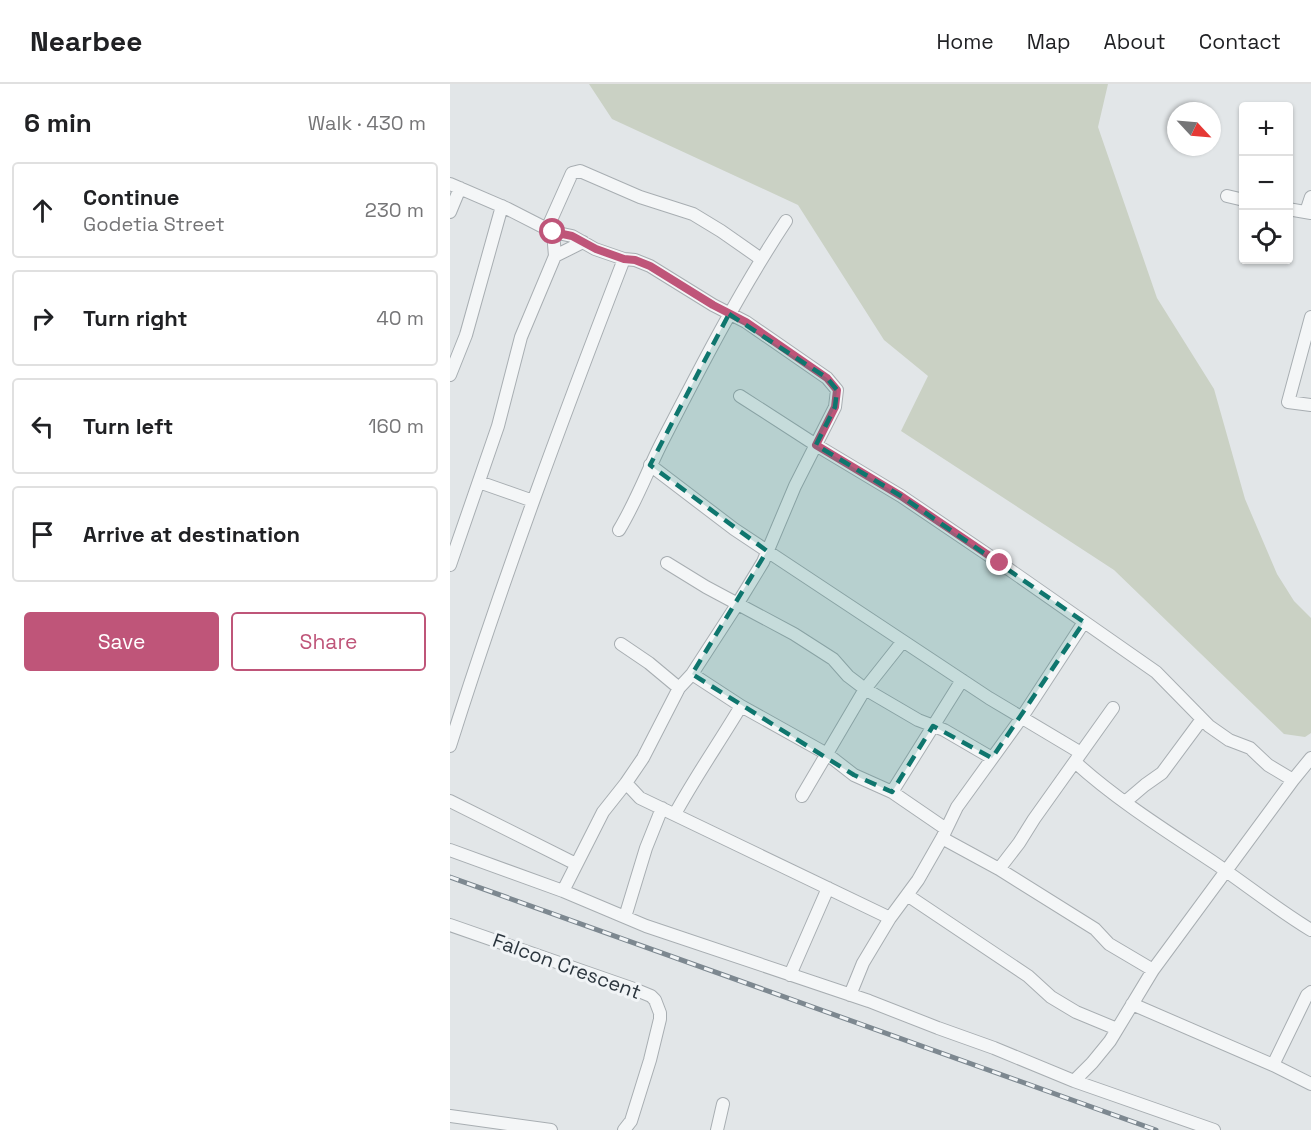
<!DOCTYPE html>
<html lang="en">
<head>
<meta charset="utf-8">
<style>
  :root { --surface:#fff; --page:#f2f2f2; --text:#202124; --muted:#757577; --line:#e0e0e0; --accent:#bf5579 }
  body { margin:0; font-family:"Space Grotesk",sans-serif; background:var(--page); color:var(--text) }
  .controls { position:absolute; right:18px; top:18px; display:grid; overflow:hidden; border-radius:6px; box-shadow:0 2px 4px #0004 }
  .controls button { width:54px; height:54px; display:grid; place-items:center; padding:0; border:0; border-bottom:2px solid var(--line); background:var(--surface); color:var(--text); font:30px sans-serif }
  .compass { position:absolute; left:717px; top:18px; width:54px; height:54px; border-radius:50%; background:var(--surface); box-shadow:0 2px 4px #0004; rotate:116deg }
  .stop { position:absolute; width:18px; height:18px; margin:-14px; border:4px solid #bf5579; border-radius:50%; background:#fff }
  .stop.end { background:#bf5579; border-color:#fff; box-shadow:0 2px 6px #0008 }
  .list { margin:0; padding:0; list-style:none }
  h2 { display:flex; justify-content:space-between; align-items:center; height:78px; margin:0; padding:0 24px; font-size:26px }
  h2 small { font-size:20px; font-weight:400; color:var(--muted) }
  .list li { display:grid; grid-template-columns:39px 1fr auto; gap:18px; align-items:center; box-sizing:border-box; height:96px; margin:0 12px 12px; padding:0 12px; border:2px solid var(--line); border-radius:6px }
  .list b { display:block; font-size:22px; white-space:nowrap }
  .list p { margin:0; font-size:20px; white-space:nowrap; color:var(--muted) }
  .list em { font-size:20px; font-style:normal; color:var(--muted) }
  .actions { display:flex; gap:12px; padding:18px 24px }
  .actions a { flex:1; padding:14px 0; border:2px solid var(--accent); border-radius:6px; text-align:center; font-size:21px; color:var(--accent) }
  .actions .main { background:var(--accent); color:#fff }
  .icon { flex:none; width:33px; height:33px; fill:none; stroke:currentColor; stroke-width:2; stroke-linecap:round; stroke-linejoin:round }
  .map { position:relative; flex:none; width:861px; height:1046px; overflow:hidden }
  header { display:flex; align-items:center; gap:36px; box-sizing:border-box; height:84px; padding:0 30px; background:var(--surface); border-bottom:2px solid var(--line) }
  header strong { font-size:28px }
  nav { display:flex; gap:33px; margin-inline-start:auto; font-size:21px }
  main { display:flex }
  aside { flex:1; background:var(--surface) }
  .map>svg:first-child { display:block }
  .green { fill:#cad1c4 }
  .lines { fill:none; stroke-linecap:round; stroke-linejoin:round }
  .minor-casing { stroke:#a8aeb2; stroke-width:14 }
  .minor { stroke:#f4f6f7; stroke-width:12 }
  .rail-casing { stroke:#7d8890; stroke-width:5 }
  .rail { stroke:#f1f4f6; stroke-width:3; stroke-dasharray:9; stroke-linecap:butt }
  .route { stroke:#bf5579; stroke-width:8 }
  .marked { fill:#0f766e; fill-opacity:0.2; stroke:#0f766e; stroke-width:4.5; stroke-dasharray:12 8; stroke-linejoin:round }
  .labels { text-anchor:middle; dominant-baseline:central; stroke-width:6; stroke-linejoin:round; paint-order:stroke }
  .street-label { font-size:20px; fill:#2c363e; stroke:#f1f4f6 }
</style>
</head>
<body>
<header>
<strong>Nearbee</strong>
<nav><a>Home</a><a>Map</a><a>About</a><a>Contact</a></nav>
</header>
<main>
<aside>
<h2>6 min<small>Walk · 430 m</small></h2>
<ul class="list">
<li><svg class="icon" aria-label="ahead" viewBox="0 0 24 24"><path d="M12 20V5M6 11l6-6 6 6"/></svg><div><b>Continue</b><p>Godetia Street</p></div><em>230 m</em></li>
<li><svg class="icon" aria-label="right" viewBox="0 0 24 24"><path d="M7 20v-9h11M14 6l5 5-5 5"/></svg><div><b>Turn right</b></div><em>40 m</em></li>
<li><svg class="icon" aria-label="left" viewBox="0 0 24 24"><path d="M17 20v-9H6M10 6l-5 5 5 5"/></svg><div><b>Turn left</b></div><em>160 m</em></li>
<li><svg class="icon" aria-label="arrive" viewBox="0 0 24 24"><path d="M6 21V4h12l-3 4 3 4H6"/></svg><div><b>Arrive at destination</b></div></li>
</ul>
<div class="actions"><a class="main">Save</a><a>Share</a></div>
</aside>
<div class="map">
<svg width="861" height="1046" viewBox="0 0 861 1046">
  <rect width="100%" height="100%" fill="#e2e6e8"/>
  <!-- green -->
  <path class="green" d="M 139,0 L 658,0 L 648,43 L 707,214 L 764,305 L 795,415 L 827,490 L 844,517 L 861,534 L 861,649 L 855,653 L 834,650 L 664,486 L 451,347 L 478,292 L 434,256 L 348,121 L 162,35 Z"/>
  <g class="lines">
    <defs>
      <path id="minor" d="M 0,100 L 58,125 L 103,148 L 122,152 L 145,165 L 174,175 L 185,176 L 200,182 L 263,221 L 296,238 L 377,294 L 387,306 L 385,323 L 345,402 L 313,478 L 288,519 L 242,590 L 229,604 L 193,674 L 176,699 L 153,728 L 113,807
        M 777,112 L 794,116
        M 838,125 L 861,129
        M 0,128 L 10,104
        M 856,128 L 861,113
        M 97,145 L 122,89 L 130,87 L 190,113 L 243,130 L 271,147 L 311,175
        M 105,172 L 133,158
        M 861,233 L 838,318 L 861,321
        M 0,291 L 16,251 L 52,122
        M 290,312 L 366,361 L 451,412 L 550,479 L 706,588 L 759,642 L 779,656 L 800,664 L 818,681 L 843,696
        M 200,381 L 284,445 L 317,467 L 539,614 L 631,669
        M 29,398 L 83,417
        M 169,446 C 186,418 197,388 211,360 C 250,284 289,208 336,137
        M 217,479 L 256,503 L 344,550 L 383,575 L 398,592 L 415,605 L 468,636 L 494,646 L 542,674
        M 0,481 L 48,342 L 71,253 L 105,172 L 103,148
        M 171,560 L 199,579 L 229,604
        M 242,590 L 291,622 L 377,670 L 404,691 L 442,708 L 496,745
        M 0,662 C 52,497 112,336 174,175
        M 625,678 C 668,717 718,748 766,780 C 798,802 828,826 861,846
        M 176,699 L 190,714 L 440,834
        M 442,708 L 512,596
        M 352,712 L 415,605 L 453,557
        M 0,717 L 126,780
        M 675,718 L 695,701 L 712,689 L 752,635
        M 225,730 C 245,693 269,659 291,622
        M 492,754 L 549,785 L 645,845 L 659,860 L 703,886
        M 0,766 L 113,807 L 196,842 L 419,917 L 488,944 L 544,964 L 624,997 L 764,1046
        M 549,785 L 569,759 L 584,735 L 663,624
        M 457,811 L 578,892 L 601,913 L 626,928 L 667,945
        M 175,833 L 196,764 L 212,724
        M 0,841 L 184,905 L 201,912 L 205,916 L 210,929 L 210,935 L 200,976 L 181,1037 L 174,1046
        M 340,891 L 378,804
        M 400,911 L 413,879 L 440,834 L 468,796 L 492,754 L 507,723 L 572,633 L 634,538
        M 682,920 L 823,981 L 861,1000
        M 823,981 L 857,911 L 861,908
        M 624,997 L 642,979 L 660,957 L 703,886 L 843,696 L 861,674
        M 0,1032 L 101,1046
        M 267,1046 L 273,1020"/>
    </defs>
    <!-- minor casing -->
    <use href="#minor" class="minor-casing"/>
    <!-- minor -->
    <use href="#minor" class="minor"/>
    <defs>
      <path id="rail" d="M 0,793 L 706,1046"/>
    </defs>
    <!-- rail casing -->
    <use href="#rail" class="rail-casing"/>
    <!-- rail -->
    <use href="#rail" class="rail"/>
  </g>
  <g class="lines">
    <!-- route -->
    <path class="route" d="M 103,148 L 122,152 L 146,165 L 174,175 L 185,176 L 200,182 L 263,221 L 296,238 L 377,294 L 387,306 L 385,323 L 366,361 L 451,412 L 550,479"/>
  </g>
  <!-- marked area -->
  <path class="marked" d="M 279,230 L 377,294 L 387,306 L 385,323 L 366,361 L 451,412 L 634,538 L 542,674 L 483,642 L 442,708 L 404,691 L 242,590 L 317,467 L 200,381 Z"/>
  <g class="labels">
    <!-- street labels -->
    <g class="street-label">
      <text transform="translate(117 882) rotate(20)">Falcon Crescent</text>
    </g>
  </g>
</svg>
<div class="controls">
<button>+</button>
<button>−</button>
<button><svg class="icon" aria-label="locate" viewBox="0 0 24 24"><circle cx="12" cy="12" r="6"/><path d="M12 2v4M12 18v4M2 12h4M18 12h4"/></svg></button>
</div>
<svg class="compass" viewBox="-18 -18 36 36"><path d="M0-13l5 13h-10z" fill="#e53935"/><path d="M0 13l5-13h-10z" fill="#757577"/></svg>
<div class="stop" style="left:103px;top:148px"></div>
<div class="stop end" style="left:550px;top:479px"></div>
</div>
</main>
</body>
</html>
